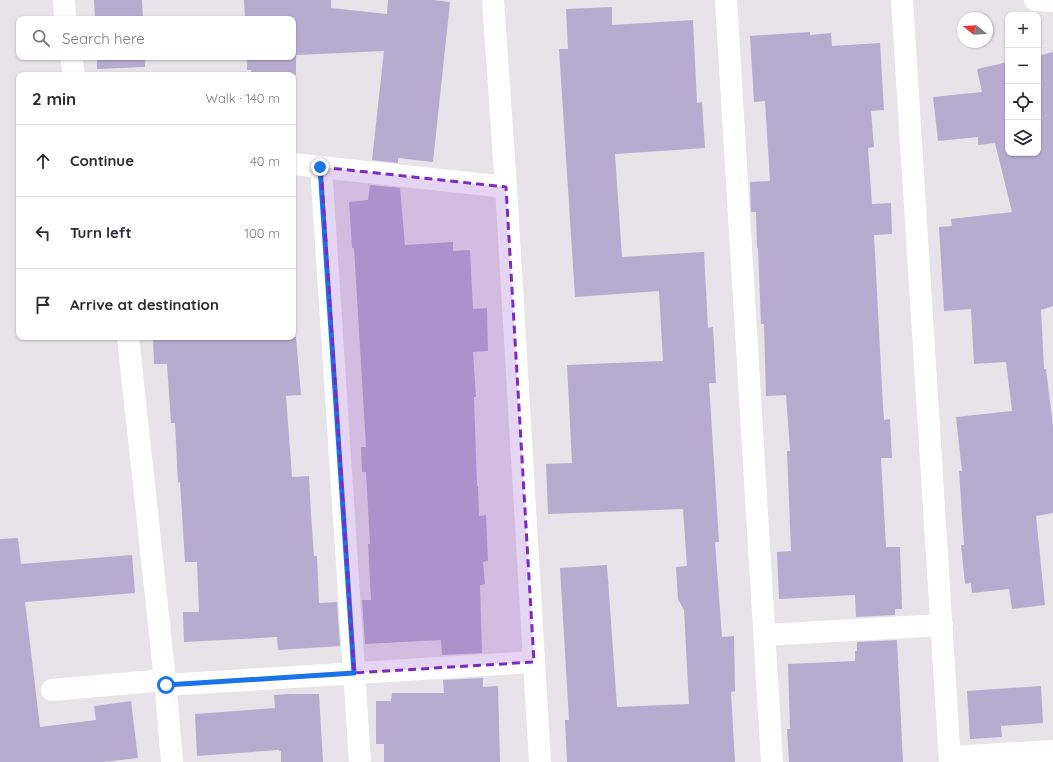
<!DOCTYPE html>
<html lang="en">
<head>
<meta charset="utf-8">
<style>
  :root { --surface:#fff; --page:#f2f2f3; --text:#2b2b33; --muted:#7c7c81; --line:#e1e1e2 }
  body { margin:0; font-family:Quicksand,sans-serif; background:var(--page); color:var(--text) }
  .controls { position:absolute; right:12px; top:12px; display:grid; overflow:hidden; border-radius:8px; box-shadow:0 1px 3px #0004 }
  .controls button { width:36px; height:36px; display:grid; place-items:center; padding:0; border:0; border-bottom:1px solid var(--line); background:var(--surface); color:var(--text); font:20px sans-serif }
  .compass { position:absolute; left:957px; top:12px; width:36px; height:36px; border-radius:50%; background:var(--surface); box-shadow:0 1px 3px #0004; rotate:288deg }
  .stop { position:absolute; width:12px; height:12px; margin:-9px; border:3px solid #1a73e8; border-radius:50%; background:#fff }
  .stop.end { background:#1a73e8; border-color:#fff; box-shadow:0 1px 4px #0008 }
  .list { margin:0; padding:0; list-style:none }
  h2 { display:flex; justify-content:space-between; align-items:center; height:52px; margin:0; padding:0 16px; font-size:17px }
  h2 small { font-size:13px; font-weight:400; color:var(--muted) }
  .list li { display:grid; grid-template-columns:26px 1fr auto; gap:12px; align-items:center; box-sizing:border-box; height:72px; padding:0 16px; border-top:1px solid var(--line) }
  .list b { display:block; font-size:15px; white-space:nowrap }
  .list em { font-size:13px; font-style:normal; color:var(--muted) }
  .icon { flex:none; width:22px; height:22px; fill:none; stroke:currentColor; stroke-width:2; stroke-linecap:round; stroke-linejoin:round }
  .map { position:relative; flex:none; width:1053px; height:762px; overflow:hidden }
  .search { position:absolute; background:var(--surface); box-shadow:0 1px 3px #0004; left:16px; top:16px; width:280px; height:44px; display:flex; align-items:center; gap:10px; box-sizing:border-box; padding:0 14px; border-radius:8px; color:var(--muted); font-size:15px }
  .panel { position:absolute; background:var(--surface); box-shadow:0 1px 3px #0004; left:16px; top:72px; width:280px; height:268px; border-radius:8px }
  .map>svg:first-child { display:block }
  .building { fill:#b7acd0 }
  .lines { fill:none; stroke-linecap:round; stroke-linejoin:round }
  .minor { stroke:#fff; stroke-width:22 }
  .tertiary { stroke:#fff; stroke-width:22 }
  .route { stroke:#1a73e8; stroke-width:5 }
  .marked { fill:#7b2cbf; fill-opacity:0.2; stroke:#7b2cbf; stroke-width:3; stroke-dasharray:8 5; stroke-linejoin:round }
</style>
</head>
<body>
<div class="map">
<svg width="1053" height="762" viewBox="0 0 1053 762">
  <rect width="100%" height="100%" fill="#e8e2e9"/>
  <!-- building -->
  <path class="building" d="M 94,0 L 142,0 L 143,19 L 95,19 Z
    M 244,0 L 331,0 L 331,8 L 387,14 L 388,0 L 434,0 L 450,2 L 433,162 L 398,158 L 398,163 L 372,160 L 384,51 L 296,55 L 296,75 L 251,75 L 251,70 L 247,70 L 247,57 L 293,57 L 293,19 L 245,19 Z
    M 612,7 L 612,25 L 693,20 L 697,103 L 702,102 L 705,148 L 615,154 L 622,257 L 704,252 L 708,328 L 713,327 L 716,383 L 709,383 L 719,542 L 715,542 L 722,637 L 734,636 L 735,691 L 731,692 L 735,762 L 567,762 L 565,720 L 569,720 L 560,568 L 607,565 L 617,707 L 689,704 L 684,610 L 678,599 L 676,567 L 687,566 L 683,509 L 548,514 L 546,464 L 572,463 L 567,365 L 663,361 L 659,291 L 575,297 L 559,49 L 568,49 L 566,9 Z
    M 810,32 L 810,35 L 831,33 L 832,46 L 880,43 L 884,110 L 871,111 L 874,147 L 868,148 L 872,204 L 891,203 L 892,234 L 874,235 L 883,406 L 884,420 L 890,419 L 892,458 L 881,458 L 886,547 L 900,547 L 902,609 L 895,609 L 895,615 L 856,617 L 855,595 L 779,599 L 777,552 L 791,551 L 787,451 L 790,451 L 786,395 L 766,396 L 764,324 L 761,324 L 758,248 L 757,248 L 756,212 L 751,212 L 750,182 L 770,181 L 765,101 L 754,102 L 750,36 Z
    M 1053,52 L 1053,306 L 1041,310 L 1044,369 L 1046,369 L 1053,426 L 1053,513 L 1036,516 L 1045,605 L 1012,609 L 1009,589 L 972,593 L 971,583 L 965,584 L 961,545 L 964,545 L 959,471 L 962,471 L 956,417 L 1012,411 L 1006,362 L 974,364 L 971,309 L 944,311 L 939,227 L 952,226 L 951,219 L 1012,212 L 995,143 L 978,145 L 978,137 L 938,141 L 933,97 L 982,92 L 977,69 L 1008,62 L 1008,153 L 1038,153 L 1038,56 Z
    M 97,57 L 145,57 L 145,67 L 97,69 Z
    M 370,185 L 400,188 L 405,245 L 453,242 L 453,251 L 470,250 L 473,309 L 487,308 L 488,351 L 473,352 L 476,397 L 474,397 L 477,486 L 478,486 L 479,516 L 486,515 L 488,561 L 483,562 L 485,584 L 480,585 L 482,653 L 442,655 L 441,640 L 365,644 L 362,600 L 371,600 L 368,544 L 370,544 L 366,472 L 362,472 L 361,447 L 366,447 L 354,248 L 352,248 L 349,202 L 368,200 Z
    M 153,337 L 296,337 L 301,395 L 286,396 L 292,477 L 309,476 L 311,514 L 314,556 L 317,556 L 319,603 L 337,602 L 340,646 L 278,650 L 277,637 L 184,642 L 183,612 L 199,612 L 197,562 L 185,562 L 180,482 L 178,483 L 175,423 L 171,423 L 167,364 L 154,364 Z
    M 18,538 L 21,564 L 132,555 L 135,593 L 25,602 L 40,727 L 96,720 L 94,706 L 131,701 L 138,758 L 104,762 L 0,762 L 0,539 Z
    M 897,640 L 903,762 L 789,762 L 787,729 L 790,729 L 788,664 L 855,661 L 855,651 L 857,651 L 857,642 Z
    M 483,678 L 483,687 L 498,686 L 500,762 L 384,762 L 384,744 L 376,744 L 376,701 L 391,701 L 392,693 L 444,693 L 443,680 Z
    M 1041,686 L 1043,723 L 1001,726 L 1002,737 L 970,739 L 967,691 Z
    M 289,694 L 319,694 L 323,762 L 281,762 L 281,751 L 279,751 L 279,750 L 197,756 L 195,714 L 275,708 L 274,695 Z"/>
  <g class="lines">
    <!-- minor -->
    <path class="minor" d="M 64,0 L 65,19
      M 493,0 L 506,187 L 540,762
      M 726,0 L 772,762
      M 902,0 L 950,762
      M 71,57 L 74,75
      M 293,164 L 506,187
      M 321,167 L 360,762
      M 128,337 L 165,680 L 172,762
      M 765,635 L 942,625
      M 166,685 L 534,662
      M 52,690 L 165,680
      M 950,757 L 1053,751"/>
    <!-- tertiary -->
    <path class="tertiary" d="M 1035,0 L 1053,1"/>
  </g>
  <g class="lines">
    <!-- route -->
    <path class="route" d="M 166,685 L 354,673 L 320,167"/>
  </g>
  <!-- marked area -->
  <path class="marked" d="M 321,167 L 506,187 L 534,662 L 354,673 Z"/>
</svg>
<div class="controls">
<button>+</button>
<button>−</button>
<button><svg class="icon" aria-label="locate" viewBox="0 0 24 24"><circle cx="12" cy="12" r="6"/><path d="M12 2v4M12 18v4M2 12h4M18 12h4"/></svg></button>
<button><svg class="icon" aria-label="layers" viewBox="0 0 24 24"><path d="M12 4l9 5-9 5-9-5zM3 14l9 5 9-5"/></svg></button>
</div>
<svg class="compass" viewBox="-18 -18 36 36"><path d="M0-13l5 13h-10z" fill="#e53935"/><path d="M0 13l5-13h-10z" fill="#7c7c81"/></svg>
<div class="stop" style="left:166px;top:685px"></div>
<div class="stop end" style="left:320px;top:167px"></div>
<div class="search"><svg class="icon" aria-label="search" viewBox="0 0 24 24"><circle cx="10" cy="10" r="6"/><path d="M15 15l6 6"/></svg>Search here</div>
<section class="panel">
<h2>2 min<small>Walk · 140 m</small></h2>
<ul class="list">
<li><svg class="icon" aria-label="ahead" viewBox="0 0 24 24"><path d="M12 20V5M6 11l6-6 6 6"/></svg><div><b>Continue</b></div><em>40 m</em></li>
<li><svg class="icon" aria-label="left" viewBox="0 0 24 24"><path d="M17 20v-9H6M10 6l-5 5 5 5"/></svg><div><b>Turn left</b></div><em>100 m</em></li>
<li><svg class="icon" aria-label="arrive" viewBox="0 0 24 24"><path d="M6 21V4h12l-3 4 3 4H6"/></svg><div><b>Arrive at destination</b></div></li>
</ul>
</section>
</div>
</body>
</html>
